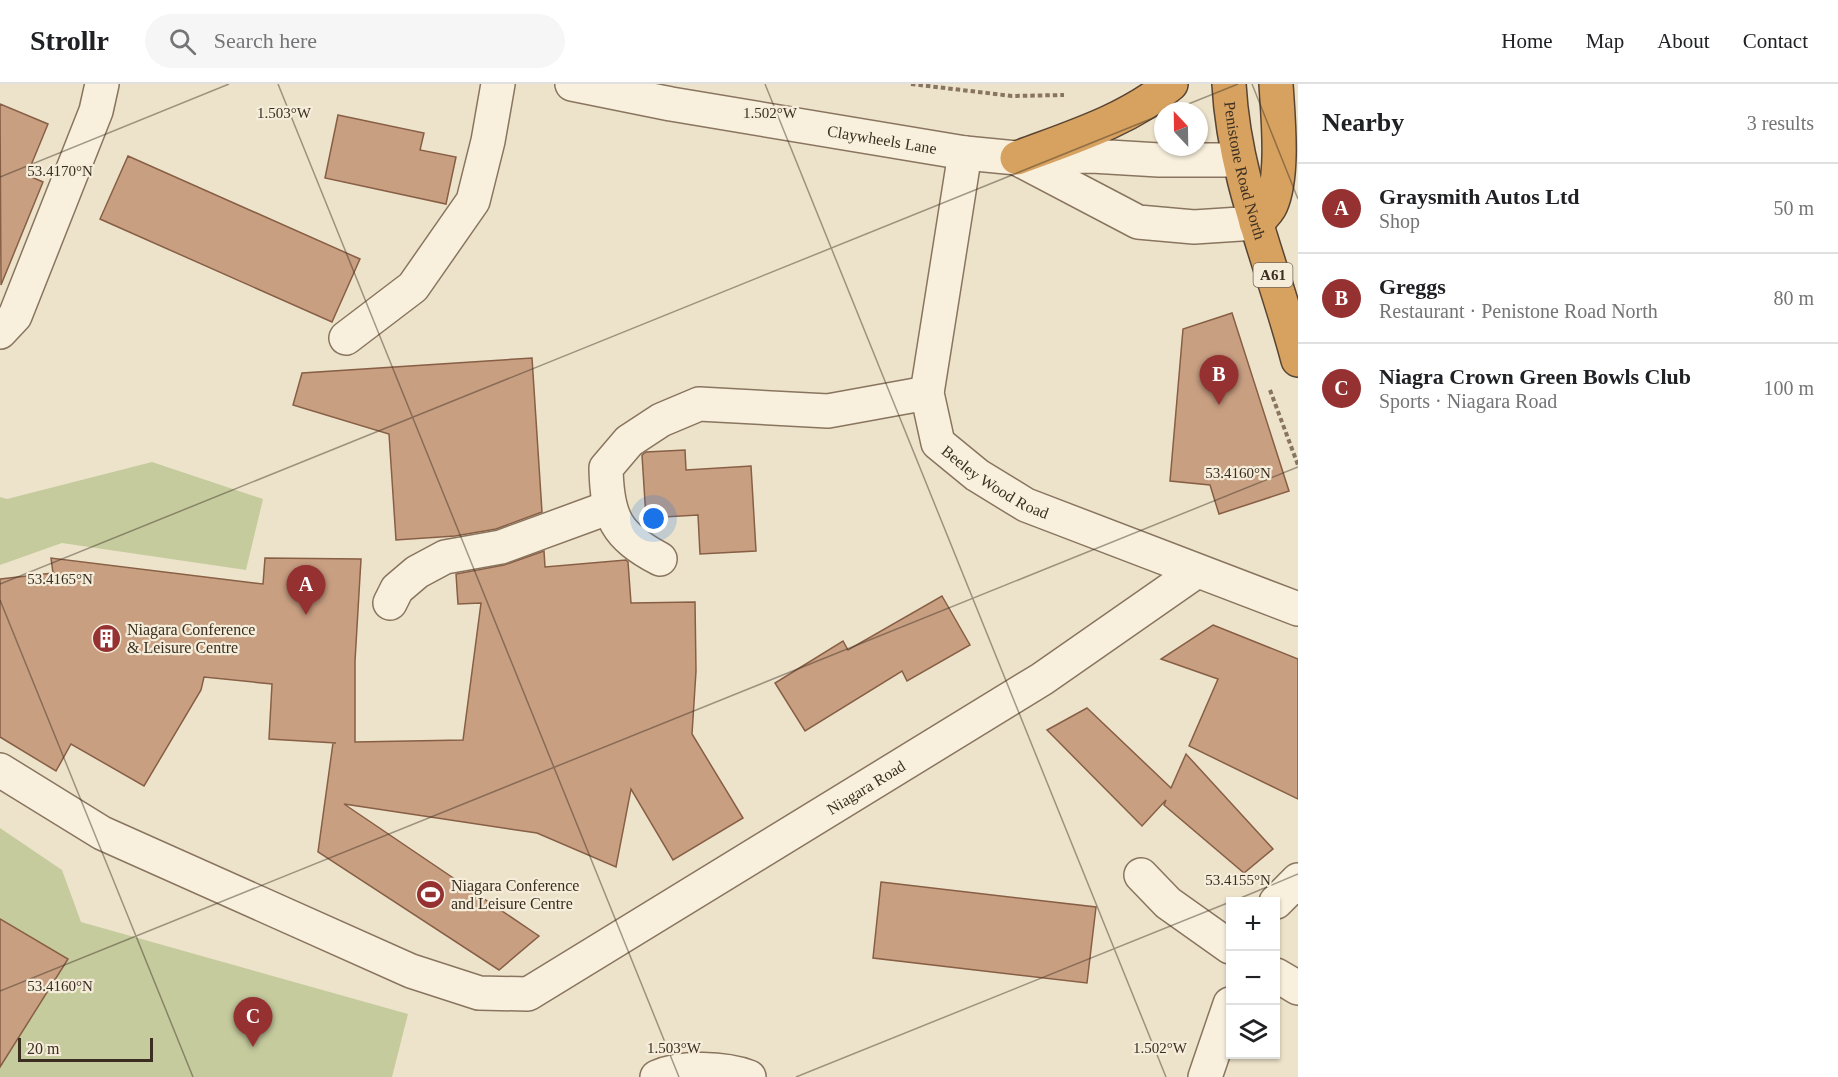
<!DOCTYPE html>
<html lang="en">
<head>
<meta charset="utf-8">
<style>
  :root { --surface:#fff; --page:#f6f6f6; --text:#202124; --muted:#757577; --line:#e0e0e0; --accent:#963132 }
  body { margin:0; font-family:"Times New Roman",serif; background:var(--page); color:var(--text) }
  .controls { position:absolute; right:18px; bottom:18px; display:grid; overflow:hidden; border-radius:0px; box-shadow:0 2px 4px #0004 }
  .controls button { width:54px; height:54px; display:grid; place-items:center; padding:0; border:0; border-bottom:2px solid var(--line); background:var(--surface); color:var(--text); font:30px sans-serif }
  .compass { position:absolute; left:1154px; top:18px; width:54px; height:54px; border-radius:50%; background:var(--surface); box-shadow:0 2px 4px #0004; rotate:338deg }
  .scale { position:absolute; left:18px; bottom:15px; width:135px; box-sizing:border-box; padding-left:6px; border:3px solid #3b2e21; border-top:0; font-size:16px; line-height:21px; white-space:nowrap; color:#3b2e21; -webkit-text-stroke:4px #f5edd9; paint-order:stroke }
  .you { position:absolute; left:654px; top:435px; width:21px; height:21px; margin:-15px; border:4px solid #fff; border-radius:50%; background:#1a73e8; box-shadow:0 0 0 9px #1a73e833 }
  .badge { display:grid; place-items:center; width:39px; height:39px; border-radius:50%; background:var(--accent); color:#fff; font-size:20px; font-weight:700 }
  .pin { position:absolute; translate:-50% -50px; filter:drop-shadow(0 2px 3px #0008) }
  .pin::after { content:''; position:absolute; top:32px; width:21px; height:18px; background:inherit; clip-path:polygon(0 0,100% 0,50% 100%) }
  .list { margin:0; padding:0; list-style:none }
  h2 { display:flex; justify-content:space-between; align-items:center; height:78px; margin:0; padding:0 24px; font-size:26px }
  h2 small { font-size:20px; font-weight:400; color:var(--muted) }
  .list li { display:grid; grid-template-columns:39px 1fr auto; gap:18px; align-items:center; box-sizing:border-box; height:90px; padding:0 24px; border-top:2px solid var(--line) }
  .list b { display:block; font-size:22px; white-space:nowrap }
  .list p { margin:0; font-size:20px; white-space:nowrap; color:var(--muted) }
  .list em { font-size:20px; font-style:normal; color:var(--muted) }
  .icon { flex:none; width:33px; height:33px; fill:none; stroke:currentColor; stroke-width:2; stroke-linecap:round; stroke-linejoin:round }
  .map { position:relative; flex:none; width:1298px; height:993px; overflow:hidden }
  header { display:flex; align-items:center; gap:36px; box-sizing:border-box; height:84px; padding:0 30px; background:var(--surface); border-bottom:2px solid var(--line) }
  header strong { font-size:28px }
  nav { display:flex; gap:33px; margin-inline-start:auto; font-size:21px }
  .search { width:420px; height:54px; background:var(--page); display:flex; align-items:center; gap:15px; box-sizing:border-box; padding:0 21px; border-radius:33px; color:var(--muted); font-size:22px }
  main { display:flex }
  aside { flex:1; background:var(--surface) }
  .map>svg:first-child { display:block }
  .green { fill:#c6cb9e }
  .building { fill:#c99f82; stroke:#875f45; stroke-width:1.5 }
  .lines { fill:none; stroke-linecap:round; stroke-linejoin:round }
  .minor-casing { stroke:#89755f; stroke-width:36 }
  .highway-casing { stroke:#584432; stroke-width:36 }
  .path { stroke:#89755f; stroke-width:4; stroke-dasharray:4.5 3; stroke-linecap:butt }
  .minor { stroke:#f8f0dd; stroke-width:33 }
  .highway { stroke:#d7a260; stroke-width:33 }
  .ticks { fill:none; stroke:#3b2e21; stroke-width:1.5; stroke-opacity:0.45 }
  .labels { text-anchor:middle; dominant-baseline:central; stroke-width:4.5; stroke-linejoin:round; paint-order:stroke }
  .shield { fill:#f5edd9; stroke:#736758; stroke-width:1.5 }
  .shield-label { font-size:15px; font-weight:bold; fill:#3b2e21 }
  .street-label { font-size:16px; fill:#3b2e21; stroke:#f5edd9 }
  .poi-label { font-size:16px; fill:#3b2e21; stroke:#f5edd9; text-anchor:start }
  .ticks-label { font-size:15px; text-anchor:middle; fill:#3b2e21; stroke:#f5edd9; stroke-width:4.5; stroke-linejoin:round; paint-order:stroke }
</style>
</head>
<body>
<header>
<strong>Strollr</strong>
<div class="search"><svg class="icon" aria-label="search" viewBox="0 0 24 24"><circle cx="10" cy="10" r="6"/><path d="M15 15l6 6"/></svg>Search here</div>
<nav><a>Home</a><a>Map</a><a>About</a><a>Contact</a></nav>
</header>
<main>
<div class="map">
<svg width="1298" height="993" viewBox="0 0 1298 993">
  <rect width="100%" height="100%" fill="#ede3ca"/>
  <!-- green -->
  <path class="green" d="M 152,378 L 263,415 L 246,486 L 62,459 L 0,481 L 0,413 L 7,415 Z
    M 0,744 L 62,786 L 81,838 L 408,930 L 392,993 L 0,993 Z"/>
  <!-- building -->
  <path class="building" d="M 0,20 L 48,40 L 27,91 L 43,98 L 1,201 Z
    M 338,31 L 424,49 L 420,66 L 456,73 L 446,120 L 325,94 Z
    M 128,72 L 360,175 L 332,238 L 100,135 Z
    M 1232,229 L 1289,407 L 1219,430 L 1210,401 L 1170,397 L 1183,245 Z
    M 532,274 L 542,428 L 496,445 L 455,452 L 396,456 L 389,350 L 293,321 L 302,289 Z
    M 685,366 L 686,386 L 751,382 L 756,467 L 700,470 L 698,431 L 646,434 L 642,371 L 646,368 Z
    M 544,467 L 545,483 L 626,476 L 628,478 L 631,519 L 695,518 L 696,587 L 692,650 L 743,734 L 673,776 L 631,705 L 616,783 L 537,749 L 344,720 L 539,852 L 499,886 L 318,768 L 333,659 L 336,659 L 269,655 L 272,600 L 204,593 L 201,606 L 144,702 L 71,660 L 56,687 L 0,653 L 0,495 L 53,489 L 51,474 L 263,500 L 265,474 L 361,475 L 355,577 L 355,658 L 463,656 L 481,519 L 458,520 L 456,490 L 504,481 Z
    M 942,512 L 970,561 L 907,597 L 902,587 L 805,647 L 775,599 L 843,557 L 848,566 Z
    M 1213,541 L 1298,575 L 1298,715 L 1189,662 L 1218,595 L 1161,575 Z
    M 1087,624 L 1171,704 L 1186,670 L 1273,765 L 1244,789 L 1164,721 L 1166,716 L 1142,742 L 1047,646 Z
    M 881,798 L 1096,823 L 1087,899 L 873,874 Z
    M 0,835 L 68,875 L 0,983 Z"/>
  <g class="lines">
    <defs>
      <g id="minor">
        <path id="s1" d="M 572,0 L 671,20 L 965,69 L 1017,74 L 1092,72 L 1159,76 L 1239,76"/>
        <path id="s2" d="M 965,69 L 927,309 L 938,359 L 977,391 L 1026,421 L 1298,525"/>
        <path d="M 1018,75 L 1138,138 L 1194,143 L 1256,139"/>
        <path d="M 0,248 L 15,232 L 96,27 L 102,0"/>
        <path d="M 346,254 L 413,203 L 473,117 L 488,57 L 498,0"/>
        <path d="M 660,475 C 616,452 607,433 606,384 L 629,357 L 661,336 L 699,320 L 828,327 L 927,309"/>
        <path d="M 390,519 L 397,505 L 417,488 L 445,473 L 501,463 L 610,423"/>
        <path id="s3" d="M 0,686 L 102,749 L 411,887 L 479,909 L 528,910 L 1042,595 L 1197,487"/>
        <path d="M 1141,791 L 1168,819 L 1230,863"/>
        <path d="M 1276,818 L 1298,796"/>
        <path d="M 1276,891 L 1298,904"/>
        <path d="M 657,993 C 681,982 725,984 749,993"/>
        <path d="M 1205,993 L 1230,920"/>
      </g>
      <g id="highway">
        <path id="s4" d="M 1229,0 C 1234,96 1274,184 1298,276"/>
        <path d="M 1017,74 C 1070,54 1127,37 1171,0"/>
        <path d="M 1256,139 C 1261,134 1268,128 1271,121 C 1284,91 1278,33 1276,0"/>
      </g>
    </defs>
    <!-- minor casing -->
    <use href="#minor" class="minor-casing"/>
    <!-- highway casing -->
    <use href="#highway" class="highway-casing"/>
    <!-- path -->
    <path class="path" d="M 911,0 L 1012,12 L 1064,11
      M 1270,306 L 1298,381"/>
    <!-- minor -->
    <use href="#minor" class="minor"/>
    <!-- highway -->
    <use href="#highway" class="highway"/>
  </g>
  <!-- ticks -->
  <path class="ticks" d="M 278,0 L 679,993M 765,0 L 1166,993M 1252,0 L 1298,115M 1171,27 L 1238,0M 0,93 L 229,0M 0,500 L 1163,30M 0,516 L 193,993M 1231,818 L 1298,790M 0,907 L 1298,383M 796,993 L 1230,818"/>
  <!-- icons -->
  <defs>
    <symbol id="building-disc" viewBox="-11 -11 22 22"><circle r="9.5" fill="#963132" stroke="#f5edd9"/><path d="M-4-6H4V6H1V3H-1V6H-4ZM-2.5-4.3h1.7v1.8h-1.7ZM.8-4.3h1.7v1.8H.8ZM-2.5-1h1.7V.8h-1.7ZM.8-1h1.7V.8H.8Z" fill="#fff"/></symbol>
    <symbol id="stadium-disc" viewBox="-11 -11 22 22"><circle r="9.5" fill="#963132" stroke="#f5edd9"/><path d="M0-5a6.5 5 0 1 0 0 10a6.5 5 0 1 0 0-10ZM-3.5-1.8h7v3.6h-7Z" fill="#fff"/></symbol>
  </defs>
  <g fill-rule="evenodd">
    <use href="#building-disc" x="90" y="538" width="33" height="33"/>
    <use href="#stadium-disc" x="414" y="794" width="33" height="33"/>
  </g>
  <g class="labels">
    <!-- shield labels -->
    <rect class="shield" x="1253.5" y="179" width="39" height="24" rx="4.5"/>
    <g class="shield-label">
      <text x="1273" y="191">A61</text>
    </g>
    <!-- street labels -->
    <g class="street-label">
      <text stroke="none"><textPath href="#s1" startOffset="315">Claywheels Lane</textPath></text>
      <text stroke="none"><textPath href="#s4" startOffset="88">Penistone Road North</textPath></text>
      <text stroke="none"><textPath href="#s2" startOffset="364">Beeley Wood Road</textPath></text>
      <text stroke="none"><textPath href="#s3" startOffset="975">Niagara Road</textPath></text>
    </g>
    <!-- poi labels -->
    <g class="poi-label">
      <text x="127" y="545">Niagara Conference<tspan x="127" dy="18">&amp; Leisure Centre</tspan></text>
      <text x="451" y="801">Niagara Conference<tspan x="451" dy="18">and Leisure Centre</tspan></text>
    </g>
  </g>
  <g class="ticks-label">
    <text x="284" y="34">1.503°W</text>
    <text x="770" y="34">1.502°W</text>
    <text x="60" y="92">53.4170°N</text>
    <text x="1238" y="394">53.4160°N</text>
    <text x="60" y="500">53.4165°N</text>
    <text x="1238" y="801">53.4155°N</text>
    <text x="60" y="907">53.4160°N</text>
    <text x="674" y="969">1.503°W</text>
    <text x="1160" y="969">1.502°W</text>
  </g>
</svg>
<div class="controls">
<button>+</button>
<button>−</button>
<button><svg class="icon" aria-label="layers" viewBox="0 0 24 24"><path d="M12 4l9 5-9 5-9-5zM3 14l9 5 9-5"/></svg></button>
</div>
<svg class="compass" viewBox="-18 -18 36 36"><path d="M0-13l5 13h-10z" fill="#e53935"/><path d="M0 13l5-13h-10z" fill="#757577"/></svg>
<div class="scale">20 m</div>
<div class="you"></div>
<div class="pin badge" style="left:306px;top:531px">A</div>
<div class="pin badge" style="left:1219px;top:321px">B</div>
<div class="pin badge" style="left:253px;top:963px">C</div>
</div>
<aside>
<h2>Nearby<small>3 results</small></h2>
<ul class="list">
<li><span class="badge">A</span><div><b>Graysmith Autos Ltd</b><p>Shop</p></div><em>50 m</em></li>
<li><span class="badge">B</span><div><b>Greggs</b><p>Restaurant · Penistone Road North</p></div><em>80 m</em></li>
<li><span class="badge">C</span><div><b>Niagra Crown Green Bowls Club</b><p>Sports · Niagara Road</p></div><em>100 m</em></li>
</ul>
</aside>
</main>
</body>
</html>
